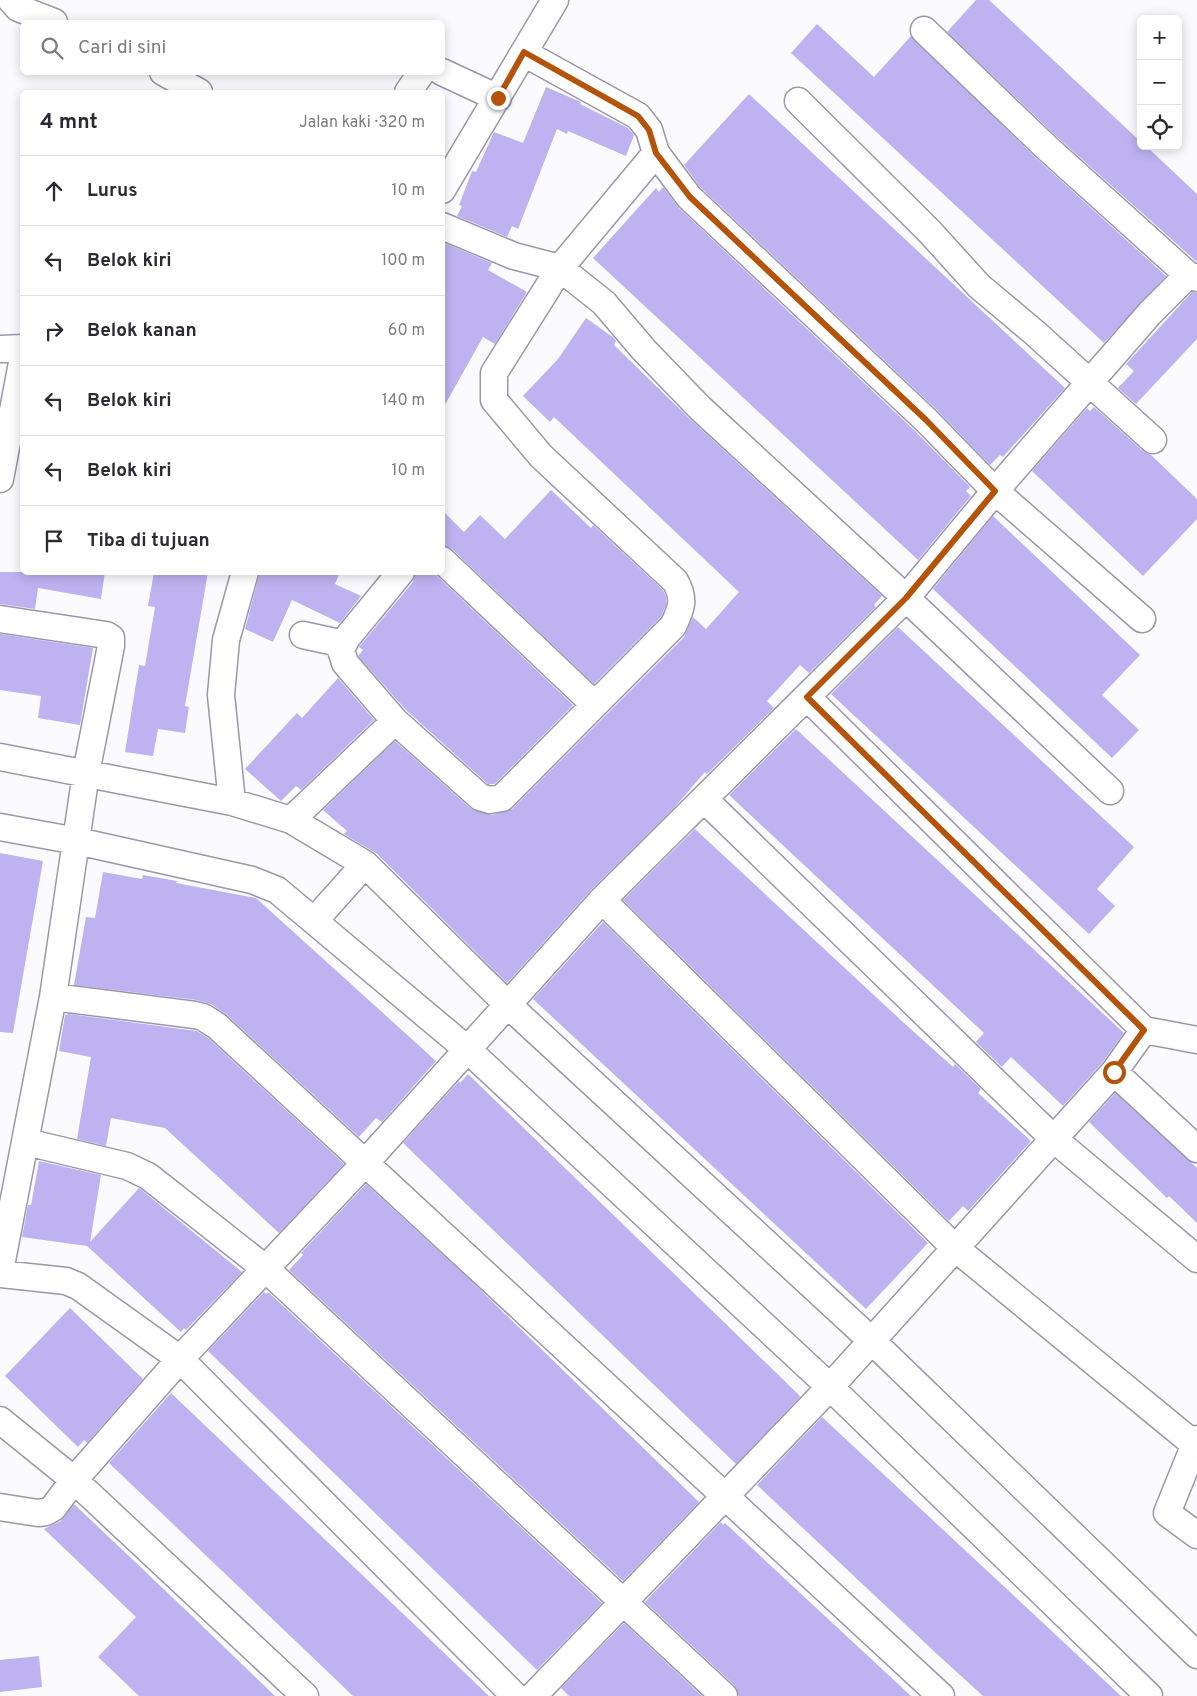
<!DOCTYPE html>
<html lang="id">
<head>
<meta charset="utf-8">
<style>
  :root { --surface:#fff; --page:#f2f2f3; --text:#2b2b33; --muted:#7c7c81; --line:#e1e1e2 }
  body { margin:0; font-family:Overpass,sans-serif; background:var(--page); color:var(--text) }
  .controls { position:absolute; right:15px; top:15px; display:grid; overflow:hidden; border-radius:8px; box-shadow:0 2px 12px #0003 }
  .controls button { width:45px; height:45px; display:grid; place-items:center; padding:0; border:0; border-bottom:1px solid var(--line); background:var(--surface); color:var(--text); font:25px sans-serif }
  .stop { position:absolute; width:15px; height:15px; margin:-11px; border:4px solid #b45309; border-radius:50%; background:#fff }
  .stop.end { background:#b45309; border-color:#fff; box-shadow:0 1px 5px #0008 }
  .list { margin:0; padding:0; list-style:none }
  h2 { display:flex; justify-content:space-between; align-items:center; height:65px; margin:0; padding:0 20px; font-size:21px }
  h2 small { font-size:16px; font-weight:400; color:var(--muted) }
  .list li { display:grid; grid-template-columns:32px 1fr auto; gap:15px; align-items:center; box-sizing:border-box; height:70px; padding:0 20px; border-top:1px solid var(--line) }
  .list b { display:block; font-size:19px; white-space:nowrap }
  .list em { font-size:16px; font-style:normal; color:var(--muted) }
  .icon { flex:none; width:28px; height:28px; fill:none; stroke:currentColor; stroke-width:2; stroke-linecap:round; stroke-linejoin:round }
  .map { position:relative; flex:none; width:1197px; height:1696px; overflow:hidden }
  .search { position:absolute; background:var(--surface); box-shadow:0 2px 12px #0003; left:20px; top:20px; width:425px; height:55px; display:flex; align-items:center; gap:12px; box-sizing:border-box; padding:0 18px; border-radius:8px; color:var(--muted); font-size:19px }
  .panel { position:absolute; background:var(--surface); box-shadow:0 2px 12px #0003; left:20px; top:90px; width:425px; height:485px; border-radius:8px }
  .map>svg:first-child { display:block }
  .building { fill:#beb2f0 }
  .lines { fill:none; stroke-linecap:round; stroke-linejoin:round }
  .street-casing { stroke:#9a97ab; stroke-width:29 }
  .street { stroke:#fff; stroke-width:26 }
  .route { stroke:#b45309; stroke-width:6 }
</style>
</head>
<body>
<div class="map">
<svg width="1197" height="1696" viewBox="0 0 1197 1696">
  <rect width="100%" height="100%" fill="#fbfbff"/>
  <!-- building -->
  <path class="building" d="M 976,0 L 989,0 L 1141,142 L 1141,146 L 1146,146 L 1197,194 L 1197,262 L 1056,136 L 947,32 Z
    M 817,24 L 874,77 L 911,36 L 1036,158 L 1166,276 L 1104,343 L 791,53 Z
    M 546,87 L 581,102 L 580,104 L 628,128 L 634,135 L 626,156 L 568,131 L 567,134 L 557,129 L 518,229 L 512,226 L 507,237 L 457,216 L 462,206 L 459,205 L 472,171 L 476,172 L 494,132 L 523,143 Z
    M 749,94 L 1065,388 L 1003,457 L 1000,455 L 990,465 L 936,409 L 700,187 L 684,165 Z
    M 663,187 L 679,208 L 915,431 L 970,487 L 966,491 L 971,496 L 918,560 L 593,258 L 656,188 L 659,192 Z
    M 442,242 L 492,263 L 488,270 L 527,292 L 495,344 L 483,337 L 442,410 Z
    M 1192,292 L 1197,293 L 1197,339 L 1136,404 L 1118,388 L 1134,371 L 1126,364 Z
    M 586,318 L 614,338 L 616,341 L 614,345 L 690,419 L 882,596 L 874,605 L 876,607 L 809,673 L 800,665 L 767,701 L 774,708 L 707,774 L 705,772 L 673,809 L 591,890 L 507,983 L 376,853 L 344,834 L 347,831 L 323,810 L 395,741 L 470,808 L 492,815 L 512,809 L 684,637 L 693,617 L 706,629 L 739,592 L 554,417 L 550,422 L 523,396 L 558,359 Z
    M 1094,407 L 1143,451 L 1151,455 L 1197,499 L 1197,519 L 1143,576 L 1032,471 L 1087,408 L 1090,411 Z
    M 551,490 L 591,528 L 593,525 L 650,578 L 663,590 L 666,597 L 666,605 L 661,617 L 594,684 L 452,549 L 442,545 L 442,510 L 464,532 L 480,515 L 505,539 Z
    M 993,516 L 1140,655 L 1102,695 L 1139,730 L 1112,758 L 933,589 Z
    M 0,572 L 105,572 L 101,599 L 38,588 L 35,609 L 0,604 Z
    M 154,572 L 208,572 L 185,706 L 189,707 L 185,733 L 158,729 L 153,756 L 125,752 L 139,665 L 145,666 L 155,607 L 148,606 Z
    M 260,572 L 340,572 L 335,584 L 361,596 L 340,623 L 292,600 L 273,642 L 245,629 Z
    M 416,572 L 433,572 L 573,705 L 495,784 L 488,784 L 406,710 L 358,656 L 363,650 L 359,647 L 413,582 Z
    M 898,627 L 1134,847 L 1097,889 L 1115,906 L 1089,934 L 831,694 Z
    M 0,634 L 93,648 L 80,725 L 38,718 L 41,696 L 0,690 Z
    M 338,678 L 374,720 L 301,790 L 296,786 L 281,801 L 245,769 L 297,713 L 302,718 Z
    M 796,729 L 1124,1033 L 1102,1063 L 1063,1106 L 1011,1057 L 1002,1067 L 976,1042 L 984,1033 L 729,795 Z
    M 695,829 L 904,1023 L 953,1067 L 955,1064 L 981,1089 L 978,1093 L 1031,1141 L 968,1211 L 963,1206 L 949,1221 L 623,900 Z
    M 0,853 L 43,861 L 13,1033 L 0,1032 Z
    M 103,872 L 142,879 L 143,875 L 177,881 L 176,883 L 256,898 L 436,1061 L 382,1122 L 376,1118 L 359,1137 L 227,1015 L 211,1004 L 197,1000 L 74,985 L 86,917 L 95,918 Z
    M 603,922 L 928,1243 L 866,1309 L 533,999 Z
    M 69,1014 L 197,1031 L 208,1038 L 344,1164 L 279,1233 L 165,1128 L 111,1118 L 106,1146 L 77,1139 L 91,1057 L 59,1051 L 65,1015 Z
    M 468,1074 L 798,1394 L 800,1397 L 736,1464 L 403,1143 L 459,1081 L 460,1083 Z
    M 1115,1093 L 1197,1168 L 1197,1223 L 1169,1196 L 1167,1198 L 1089,1122 Z
    M 39,1161 L 101,1175 L 90,1242 L 139,1188 L 242,1272 L 186,1330 L 184,1328 L 181,1332 L 87,1246 L 22,1237 L 28,1205 L 31,1205 Z
    M 366,1184 L 467,1277 L 699,1502 L 623,1581 L 289,1270 L 303,1255 L 301,1253 Z
    M 264,1292 L 266,1294 L 268,1292 L 602,1603 L 537,1670 L 208,1351 Z
    M 70,1308 L 143,1379 L 87,1443 L 84,1440 L 78,1447 L 5,1376 Z
    M 171,1393 L 440,1649 L 489,1696 L 353,1696 L 306,1651 L 109,1463 Z
    M 822,1417 L 1041,1621 L 1121,1696 L 983,1696 L 938,1655 L 757,1485 Z
    M 74,1504 L 192,1616 L 275,1696 L 139,1696 L 98,1657 L 136,1617 L 44,1529 L 61,1521 Z
    M 721,1522 L 723,1525 L 725,1523 L 911,1696 L 739,1696 L 734,1685 L 645,1602 Z
    M 624,1623 L 702,1696 L 569,1696 L 561,1688 Z
    M 39,1656 L 42,1687 L 0,1692 L 0,1660 Z"/>
  <g class="lines">
    <defs>
      <path id="street" d="M 11,0 L 18,8 L 54,22
        M 924,30 L 1046,147 L 1188,275 L 1197,278
        M 524,53 L 638,116 L 649,130 L 656,153 L 689,197 L 926,420 L 995,491 L 1142,619
        M 163,72 L 199,92
        M 442,72 L 498,98
        M 408,92 L 422,72
        M 798,101 L 930,232 L 979,286 L 1035,333 L 1153,440
        M 442,190 L 555,0
        M 442,226 L 514,256 L 560,268 L 604,303 L 644,350 L 700,408 L 906,598 L 1110,791
        M 0,349 L 22,348
        M 0,479 L 22,363
        M 442,560 L 594,704
        M 0,619 L 106,635 L 111,638 L 111,646 L 86,773 L 53,997 L 0,1271
        M 303,635 L 344,644
        M 807,697 L 1144,1030 L 1197,1040
        M 395,721 L 345,663 L 341,650 L 346,639 L 401,572
        M 0,757 L 232,802 L 291,820 L 365,864 L 507,1004 L 872,1341 L 1197,1655
        M 704,799 L 1055,1140 L 1197,1259
        M 232,802 L 221,695 L 226,640 L 245,572
        M 291,820 L 395,721 L 480,797 L 490,800 L 502,798 L 673,626 C 682,608 685,598 675,581 L 541,456 L 494,400 L 494,373 L 560,268 L 656,153
        M 0,827 L 77,841 L 252,880 L 277,890 L 468,1050 L 830,1387 L 1149,1696
        M 602,900 L 954,1247 L 1194,1444
        M 314,921 L 365,864
        M 53,997 L 195,1015 L 203,1017 L 217,1026 L 941,1696
        M 1114,1072 L 1197,1149
        M 26,1142 L 127,1166 L 148,1176 L 266,1269 L 724,1696
        M 0,1274 L 66,1281 L 78,1286 L 180,1359 L 515,1696
        M 0,1420 L 74,1480 L 305,1696
        M 1197,1439 L 1167,1513 L 1197,1535
        M 0,1507 L 38,1513 L 46,1512 L 53,1508 L 74,1480 L 180,1359 L 366,1162 L 602,900 L 906,598 L 995,491 L 1150,313 L 1188,275
        M 533,1696 L 830,1387 L 1114,1072 L 1144,1030"/>
    </defs>
    <!-- street casing -->
    <use href="#street" class="street-casing"/>
    <!-- street -->
    <use href="#street" class="street"/>
  </g>
  <g class="lines">
    <!-- route -->
    <path class="route" d="M 498,98 L 524,52 L 638,116 L 649,130 L 656,153 L 690,197 L 926,420 L 995,491 L 906,598 L 807,697 L 1144,1030 L 1114,1072"/>
  </g>
</svg>
<div class="controls">
<button>+</button>
<button>−</button>
<button><svg class="icon" aria-label="locate" viewBox="0 0 24 24"><circle cx="12" cy="12" r="6"/><path d="M12 2v4M12 18v4M2 12h4M18 12h4"/></svg></button>
</div>
<div class="stop" style="left:1114px;top:1072px"></div>
<div class="stop end" style="left:498px;top:98px"></div>
<div class="search"><svg class="icon" aria-label="search" viewBox="0 0 24 24"><circle cx="10" cy="10" r="6"/><path d="M15 15l6 6"/></svg>Cari di sini</div>
<section class="panel">
<h2>4 mnt<small>Jalan kaki · 320 m</small></h2>
<ul class="list">
<li><svg class="icon" aria-label="ahead" viewBox="0 0 24 24"><path d="M12 20V5M6 11l6-6 6 6"/></svg><div><b>Lurus</b></div><em>10 m</em></li>
<li><svg class="icon" aria-label="left" viewBox="0 0 24 24"><path d="M17 20v-9H6M10 6l-5 5 5 5"/></svg><div><b>Belok kiri</b></div><em>100 m</em></li>
<li><svg class="icon" aria-label="right" viewBox="0 0 24 24"><path d="M7 20v-9h11M14 6l5 5-5 5"/></svg><div><b>Belok kanan</b></div><em>60 m</em></li>
<li><svg class="icon" aria-label="left" viewBox="0 0 24 24"><path d="M17 20v-9H6M10 6l-5 5 5 5"/></svg><div><b>Belok kiri</b></div><em>140 m</em></li>
<li><svg class="icon" aria-label="left" viewBox="0 0 24 24"><path d="M17 20v-9H6M10 6l-5 5 5 5"/></svg><div><b>Belok kiri</b></div><em>10 m</em></li>
<li><svg class="icon" aria-label="arrive" viewBox="0 0 24 24"><path d="M6 21V4h12l-3 4 3 4H6"/></svg><div><b>Tiba di tujuan</b></div></li>
</ul>
</section>
</div>
</body>
</html>
